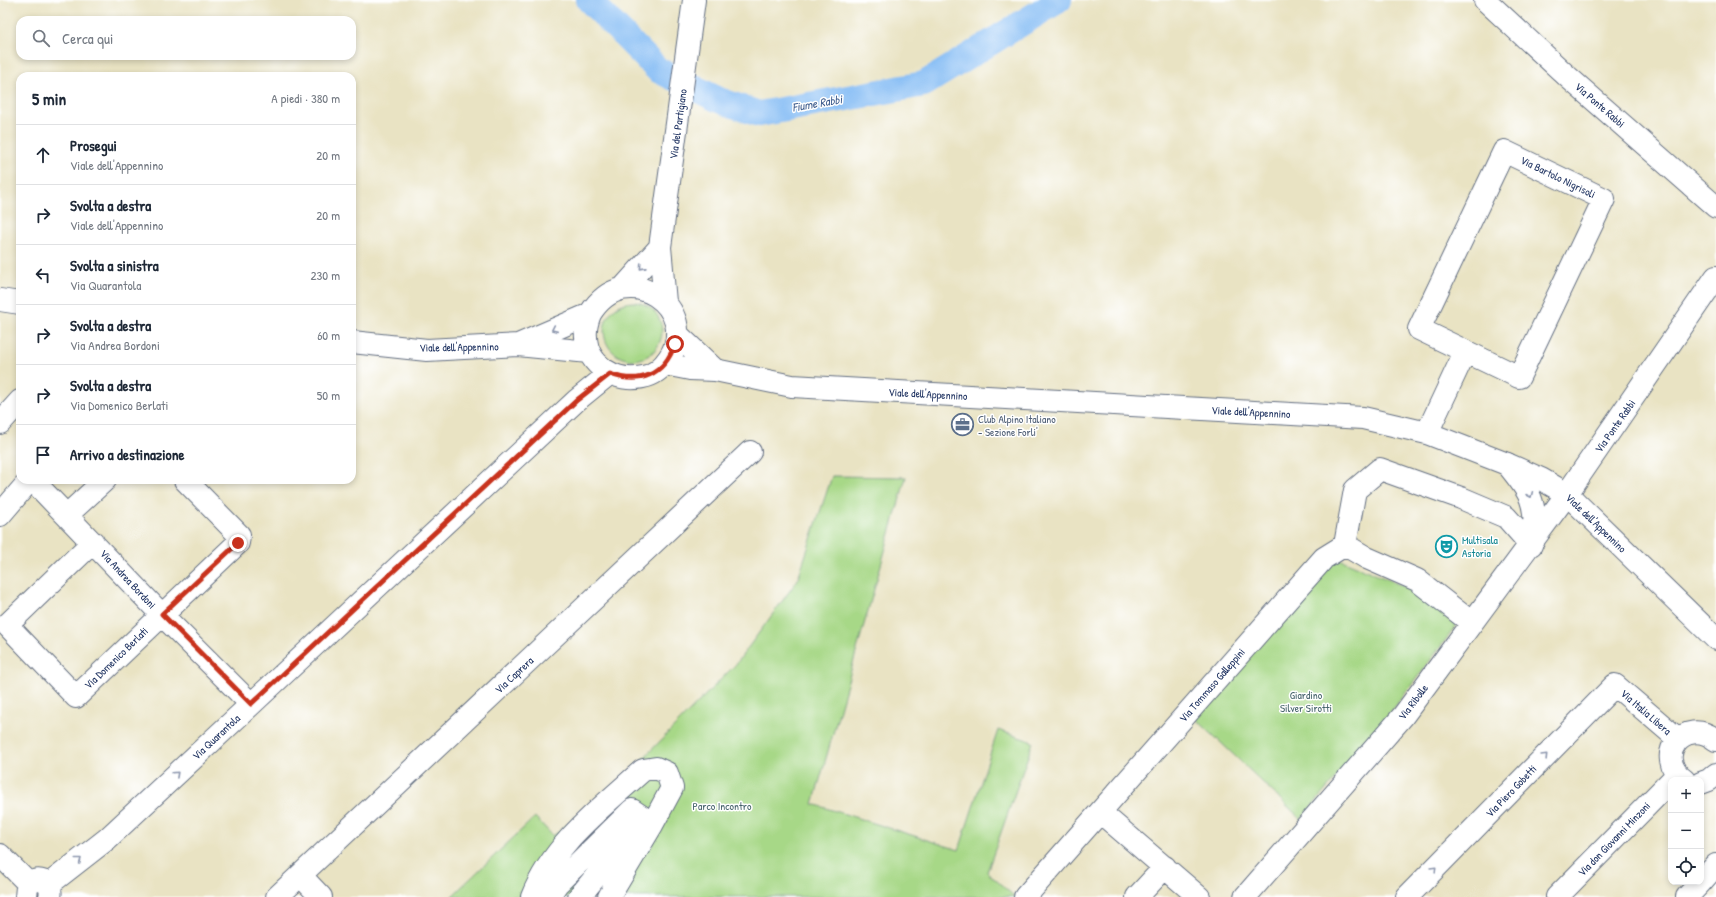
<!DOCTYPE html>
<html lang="it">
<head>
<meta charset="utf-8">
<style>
  :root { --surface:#fff; --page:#f2f2f3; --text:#1f2937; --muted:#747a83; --line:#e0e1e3 }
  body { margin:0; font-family:"Patrick Hand",sans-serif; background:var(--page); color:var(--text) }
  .controls { position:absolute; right:12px; bottom:12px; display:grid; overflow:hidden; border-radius:8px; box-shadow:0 2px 6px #0003 }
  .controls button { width:36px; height:36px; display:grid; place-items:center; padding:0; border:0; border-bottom:1px solid var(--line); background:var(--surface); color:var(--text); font:20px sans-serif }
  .stop { position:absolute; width:12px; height:12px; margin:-9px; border:3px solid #c8321e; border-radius:50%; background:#fff }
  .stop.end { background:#c8321e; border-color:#fff; box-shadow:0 1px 4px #0008 }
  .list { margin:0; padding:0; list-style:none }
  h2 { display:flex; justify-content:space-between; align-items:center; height:52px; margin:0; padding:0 16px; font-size:17px }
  h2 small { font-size:13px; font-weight:400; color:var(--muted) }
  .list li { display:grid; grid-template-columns:26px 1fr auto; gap:12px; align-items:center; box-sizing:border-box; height:60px; padding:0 16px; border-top:1px solid var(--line) }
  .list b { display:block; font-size:15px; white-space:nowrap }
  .list p { margin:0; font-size:13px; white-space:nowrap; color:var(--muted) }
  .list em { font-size:13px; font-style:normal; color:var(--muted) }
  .icon { flex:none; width:22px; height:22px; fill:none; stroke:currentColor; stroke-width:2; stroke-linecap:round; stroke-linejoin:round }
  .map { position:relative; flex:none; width:1716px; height:897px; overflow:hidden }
  .search { position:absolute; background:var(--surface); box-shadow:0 2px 6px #0003; left:16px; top:16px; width:340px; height:44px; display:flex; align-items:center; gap:10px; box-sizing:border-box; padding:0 14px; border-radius:12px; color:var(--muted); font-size:15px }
  .panel { position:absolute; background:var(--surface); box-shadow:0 2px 6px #0003; left:16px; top:72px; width:340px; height:412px; border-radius:12px }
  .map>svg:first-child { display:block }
  .green { fill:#a7d887; stroke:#618472 }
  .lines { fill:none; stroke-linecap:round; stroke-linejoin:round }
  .river { stroke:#83bbf4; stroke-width:26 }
  .minor-casing { stroke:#636e81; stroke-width:24 }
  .major-casing { stroke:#636e81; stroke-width:24 }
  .minor { stroke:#fff; stroke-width:22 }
  .major { stroke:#fff; stroke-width:22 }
  .oneway { stroke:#8d97ae }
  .route { stroke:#c8321e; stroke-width:5 }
  .labels { text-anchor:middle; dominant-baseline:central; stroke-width:3; stroke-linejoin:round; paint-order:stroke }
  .street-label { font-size:11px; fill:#1b2f5e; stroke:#fff }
  .service-label { font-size:11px; fill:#4e5e75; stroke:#fff; text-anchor:start }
  .culture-label { font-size:11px; fill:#0d838f; stroke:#fff; text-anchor:start }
  .park-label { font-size:11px; fill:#45626a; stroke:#fff }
  .water-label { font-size:12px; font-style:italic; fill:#3a598b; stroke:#fff }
</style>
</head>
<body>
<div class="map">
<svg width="1716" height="897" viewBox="0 0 1716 897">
  <rect width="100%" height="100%" fill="#fff"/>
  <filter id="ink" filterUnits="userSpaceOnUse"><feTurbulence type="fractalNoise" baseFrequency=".025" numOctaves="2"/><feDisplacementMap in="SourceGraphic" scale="8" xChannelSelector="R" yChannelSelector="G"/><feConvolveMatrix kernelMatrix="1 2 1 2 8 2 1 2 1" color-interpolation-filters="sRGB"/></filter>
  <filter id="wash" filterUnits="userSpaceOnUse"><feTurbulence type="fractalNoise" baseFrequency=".012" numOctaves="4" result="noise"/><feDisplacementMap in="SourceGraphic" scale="16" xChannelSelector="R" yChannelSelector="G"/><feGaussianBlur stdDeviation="0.9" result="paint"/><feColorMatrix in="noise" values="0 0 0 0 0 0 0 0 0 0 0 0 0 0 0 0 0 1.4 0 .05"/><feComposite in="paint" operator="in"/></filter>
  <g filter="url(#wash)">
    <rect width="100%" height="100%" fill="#e9e3c3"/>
    <!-- green -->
    <path class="green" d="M604 331a29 29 0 1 1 58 0a29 29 0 1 1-58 0Z
      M 832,476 L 906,477 L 813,804 L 959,850 L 998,730 L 1033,742 L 987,872 L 1015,897 L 451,897 L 535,817 L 553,836 L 622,780 L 736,664 L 797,581 Z
      M 1337,558 L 1408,588 L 1457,625 L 1378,729 L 1301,819 L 1194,717 Z"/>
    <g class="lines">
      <!-- river -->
      <path class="river" d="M 589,0 L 658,70 L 719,100 L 759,114 L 924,84 L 1059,0"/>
    </g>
  </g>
  <g filter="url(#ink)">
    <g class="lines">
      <defs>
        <path id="minor" d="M 1485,0 L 1568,77 L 1716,207
          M 1504,151 L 1604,199 L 1519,377 L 1419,329 Z
          M 0,423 L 20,401
          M 1427,433 L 1465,352
          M 1507,464 C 1531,493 1537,502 1534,540
          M 40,488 L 161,614 L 251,704
          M 0,515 L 30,480
          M 67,515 L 105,480
          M 93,542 L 7,625 L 76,697 L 238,543 L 239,535 L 185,480
          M 1472,623 L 1417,580 L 1367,558 L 1345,545 L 1355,490 L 1380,469 L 1461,498 L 1506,517 L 1531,545
          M 1684,780 C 1652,757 1684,715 1716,740
          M 1701,783 L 1709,780 L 1716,774
          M 0,855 L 29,884
          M 301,876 L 321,897
          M 1701,882 L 1716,865
          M 48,885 L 107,839 L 577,400 L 609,374
          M 26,897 L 27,887 C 35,874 54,881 50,897
          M 277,897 L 750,452
          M 532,897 C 553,844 602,807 643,770 L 656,768 L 667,773 L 672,788 L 652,825 L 609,897
          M 548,897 L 557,884 L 632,810 L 641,816 L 640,823 L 579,897
          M 1025,897 L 1100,812
          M 1137,897 L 1165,867
          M 1199,897 L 1100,812 L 1324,558 L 1345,545
          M 1245,897 L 1403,716 L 1562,501 L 1716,277
          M 1407,897 L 1615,685 L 1678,739
          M 1557,897 L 1671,781
          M 1687,897 L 1701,882"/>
        <path id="major" d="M 623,288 L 660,247
          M 0,300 L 20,303
          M 665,302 L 660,247 L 694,0
          M 677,334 L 715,370
          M 352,342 L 427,350 L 518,345 L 589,352
          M 518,345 L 590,314 C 627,254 702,310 669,358 C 663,367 654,375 643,377 C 617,383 587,366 586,337 C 585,329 587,322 590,314
          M 665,364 L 690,369 L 715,370 L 792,386 L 1363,418 L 1427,433 L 1507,464 L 1541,479 L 1567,494 L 1716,639"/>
      </defs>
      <!-- minor casing -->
      <use href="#minor" class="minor-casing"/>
      <!-- major casing -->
      <use href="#major" class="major-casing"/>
      <!-- minor -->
      <use href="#minor" class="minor"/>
      <!-- major -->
      <use href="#major" class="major"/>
    </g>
    <!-- one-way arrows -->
    <defs><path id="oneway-chevron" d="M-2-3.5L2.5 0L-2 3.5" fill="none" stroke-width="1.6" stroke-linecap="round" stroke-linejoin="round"/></defs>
    <g class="oneway">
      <use href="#oneway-chevron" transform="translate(642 267) rotate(132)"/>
      <use href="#oneway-chevron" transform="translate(554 329) rotate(156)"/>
      <use href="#oneway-chevron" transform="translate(1530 495) rotate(67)"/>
      <use href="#oneway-chevron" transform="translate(1545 756) rotate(-46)"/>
      <use href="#oneway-chevron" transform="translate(176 774) rotate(-43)"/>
      <use href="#oneway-chevron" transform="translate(79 860) rotate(-38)"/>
      <use href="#oneway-chevron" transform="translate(1434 869) rotate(-46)"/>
    </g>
  </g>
  <g class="lines" filter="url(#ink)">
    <!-- route -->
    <path class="route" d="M 238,543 L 162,614 L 251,704 L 577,400 L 610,374 C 640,385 664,375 675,344"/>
  </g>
  <!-- icons -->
  <defs>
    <symbol id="office-ring" viewBox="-11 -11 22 22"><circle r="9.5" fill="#fff" stroke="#5c6f8a" stroke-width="1.5"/><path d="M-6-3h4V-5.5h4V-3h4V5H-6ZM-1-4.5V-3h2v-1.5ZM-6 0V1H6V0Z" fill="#5c6f8a"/></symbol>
    <symbol id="theatre-ring" viewBox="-11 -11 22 22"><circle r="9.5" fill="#fff" stroke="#0f9aa8" stroke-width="1.5"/><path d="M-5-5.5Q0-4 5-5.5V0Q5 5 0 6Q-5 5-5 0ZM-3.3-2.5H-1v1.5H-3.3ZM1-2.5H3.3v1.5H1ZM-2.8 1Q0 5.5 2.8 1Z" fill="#0f9aa8"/></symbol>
  </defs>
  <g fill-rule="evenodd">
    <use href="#office-ring" x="950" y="412" width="25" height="25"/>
    <use href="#theatre-ring" x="1434" y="534" width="25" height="25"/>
  </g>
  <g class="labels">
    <!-- street labels -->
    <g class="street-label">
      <text transform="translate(1600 105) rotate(41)">Via Ponte Rabbi</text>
      <text transform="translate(678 124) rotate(-82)">Via del Partigiano</text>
      <text transform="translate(1558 177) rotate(26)">Via Bartolo Nigrisoli</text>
      <text transform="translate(459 347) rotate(-1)">Viale dell'Appennino</text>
      <text transform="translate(928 394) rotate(3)">Viale dell'Appennino</text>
      <text transform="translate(1251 412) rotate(3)">Viale dell'Appennino</text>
      <text transform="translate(1615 426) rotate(-55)">Via Ponte Rabbi</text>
      <text transform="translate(1596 523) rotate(44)">Viale dell'Appennino</text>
      <text transform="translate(128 579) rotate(47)">Via Andrea Bordoni</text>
      <text transform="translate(116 658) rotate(-44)">Via Domenico Berlati</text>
      <text transform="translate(514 675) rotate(-43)">Via Caprera</text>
      <text transform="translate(1212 685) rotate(-49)">Via Tommaso Galleppini</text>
      <text transform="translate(1413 702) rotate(-53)">Via Ribolle</text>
      <text transform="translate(1646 712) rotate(41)">Via Italia Libera</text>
      <text transform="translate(216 737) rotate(-43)">Via Quarantola</text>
      <text transform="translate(1511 791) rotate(-46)">Via Piero Gobetti</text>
      <text transform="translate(1614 839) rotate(-46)">Via don Giovanni Minzoni</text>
    </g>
    <!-- service labels -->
    <g class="service-label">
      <text x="978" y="419">Club Alpino Italiano<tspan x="978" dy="13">- Sezione Forli'</tspan></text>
    </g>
    <!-- culture labels -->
    <g class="culture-label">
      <text x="1462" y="540">Multisala<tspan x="1462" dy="13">Astoria</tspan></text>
    </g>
    <!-- park labels -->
    <g class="park-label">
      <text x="1306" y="695">Giardino<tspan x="1306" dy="13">Silver Sirotti</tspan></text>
      <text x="722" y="806">Parco Incontro</text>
    </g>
    <!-- water labels -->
    <g class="water-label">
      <text transform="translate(817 103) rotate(-10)">Fiume Rabbi</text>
    </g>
  </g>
</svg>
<div class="controls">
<button>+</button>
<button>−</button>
<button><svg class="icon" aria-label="locate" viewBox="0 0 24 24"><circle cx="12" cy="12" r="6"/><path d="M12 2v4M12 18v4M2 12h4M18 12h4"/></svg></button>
</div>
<div class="stop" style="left:675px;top:344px"></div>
<div class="stop end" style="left:238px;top:543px"></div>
<div class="search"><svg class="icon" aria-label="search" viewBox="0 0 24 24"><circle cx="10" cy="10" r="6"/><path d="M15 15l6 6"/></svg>Cerca qui</div>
<section class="panel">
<h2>5 min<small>A piedi · 380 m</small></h2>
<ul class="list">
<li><svg class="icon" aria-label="ahead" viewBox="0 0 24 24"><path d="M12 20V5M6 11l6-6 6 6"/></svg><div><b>Prosegui</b><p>Viale dell'Appennino</p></div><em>20 m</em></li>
<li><svg class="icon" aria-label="right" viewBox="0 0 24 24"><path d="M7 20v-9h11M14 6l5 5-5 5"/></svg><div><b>Svolta a destra</b><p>Viale dell'Appennino</p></div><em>20 m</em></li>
<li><svg class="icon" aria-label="left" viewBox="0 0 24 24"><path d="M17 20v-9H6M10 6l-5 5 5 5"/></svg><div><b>Svolta a sinistra</b><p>Via Quarantola</p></div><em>230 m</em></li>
<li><svg class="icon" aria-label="right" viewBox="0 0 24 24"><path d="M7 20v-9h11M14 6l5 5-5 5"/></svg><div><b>Svolta a destra</b><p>Via Andrea Bordoni</p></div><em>60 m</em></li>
<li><svg class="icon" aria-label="right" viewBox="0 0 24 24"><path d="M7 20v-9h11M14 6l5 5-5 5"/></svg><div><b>Svolta a destra</b><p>Via Domenico Berlati</p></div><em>50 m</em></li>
<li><svg class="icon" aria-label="arrive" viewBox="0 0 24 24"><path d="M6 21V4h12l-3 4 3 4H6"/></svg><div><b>Arrivo a destinazione</b></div></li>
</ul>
</section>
</div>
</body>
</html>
